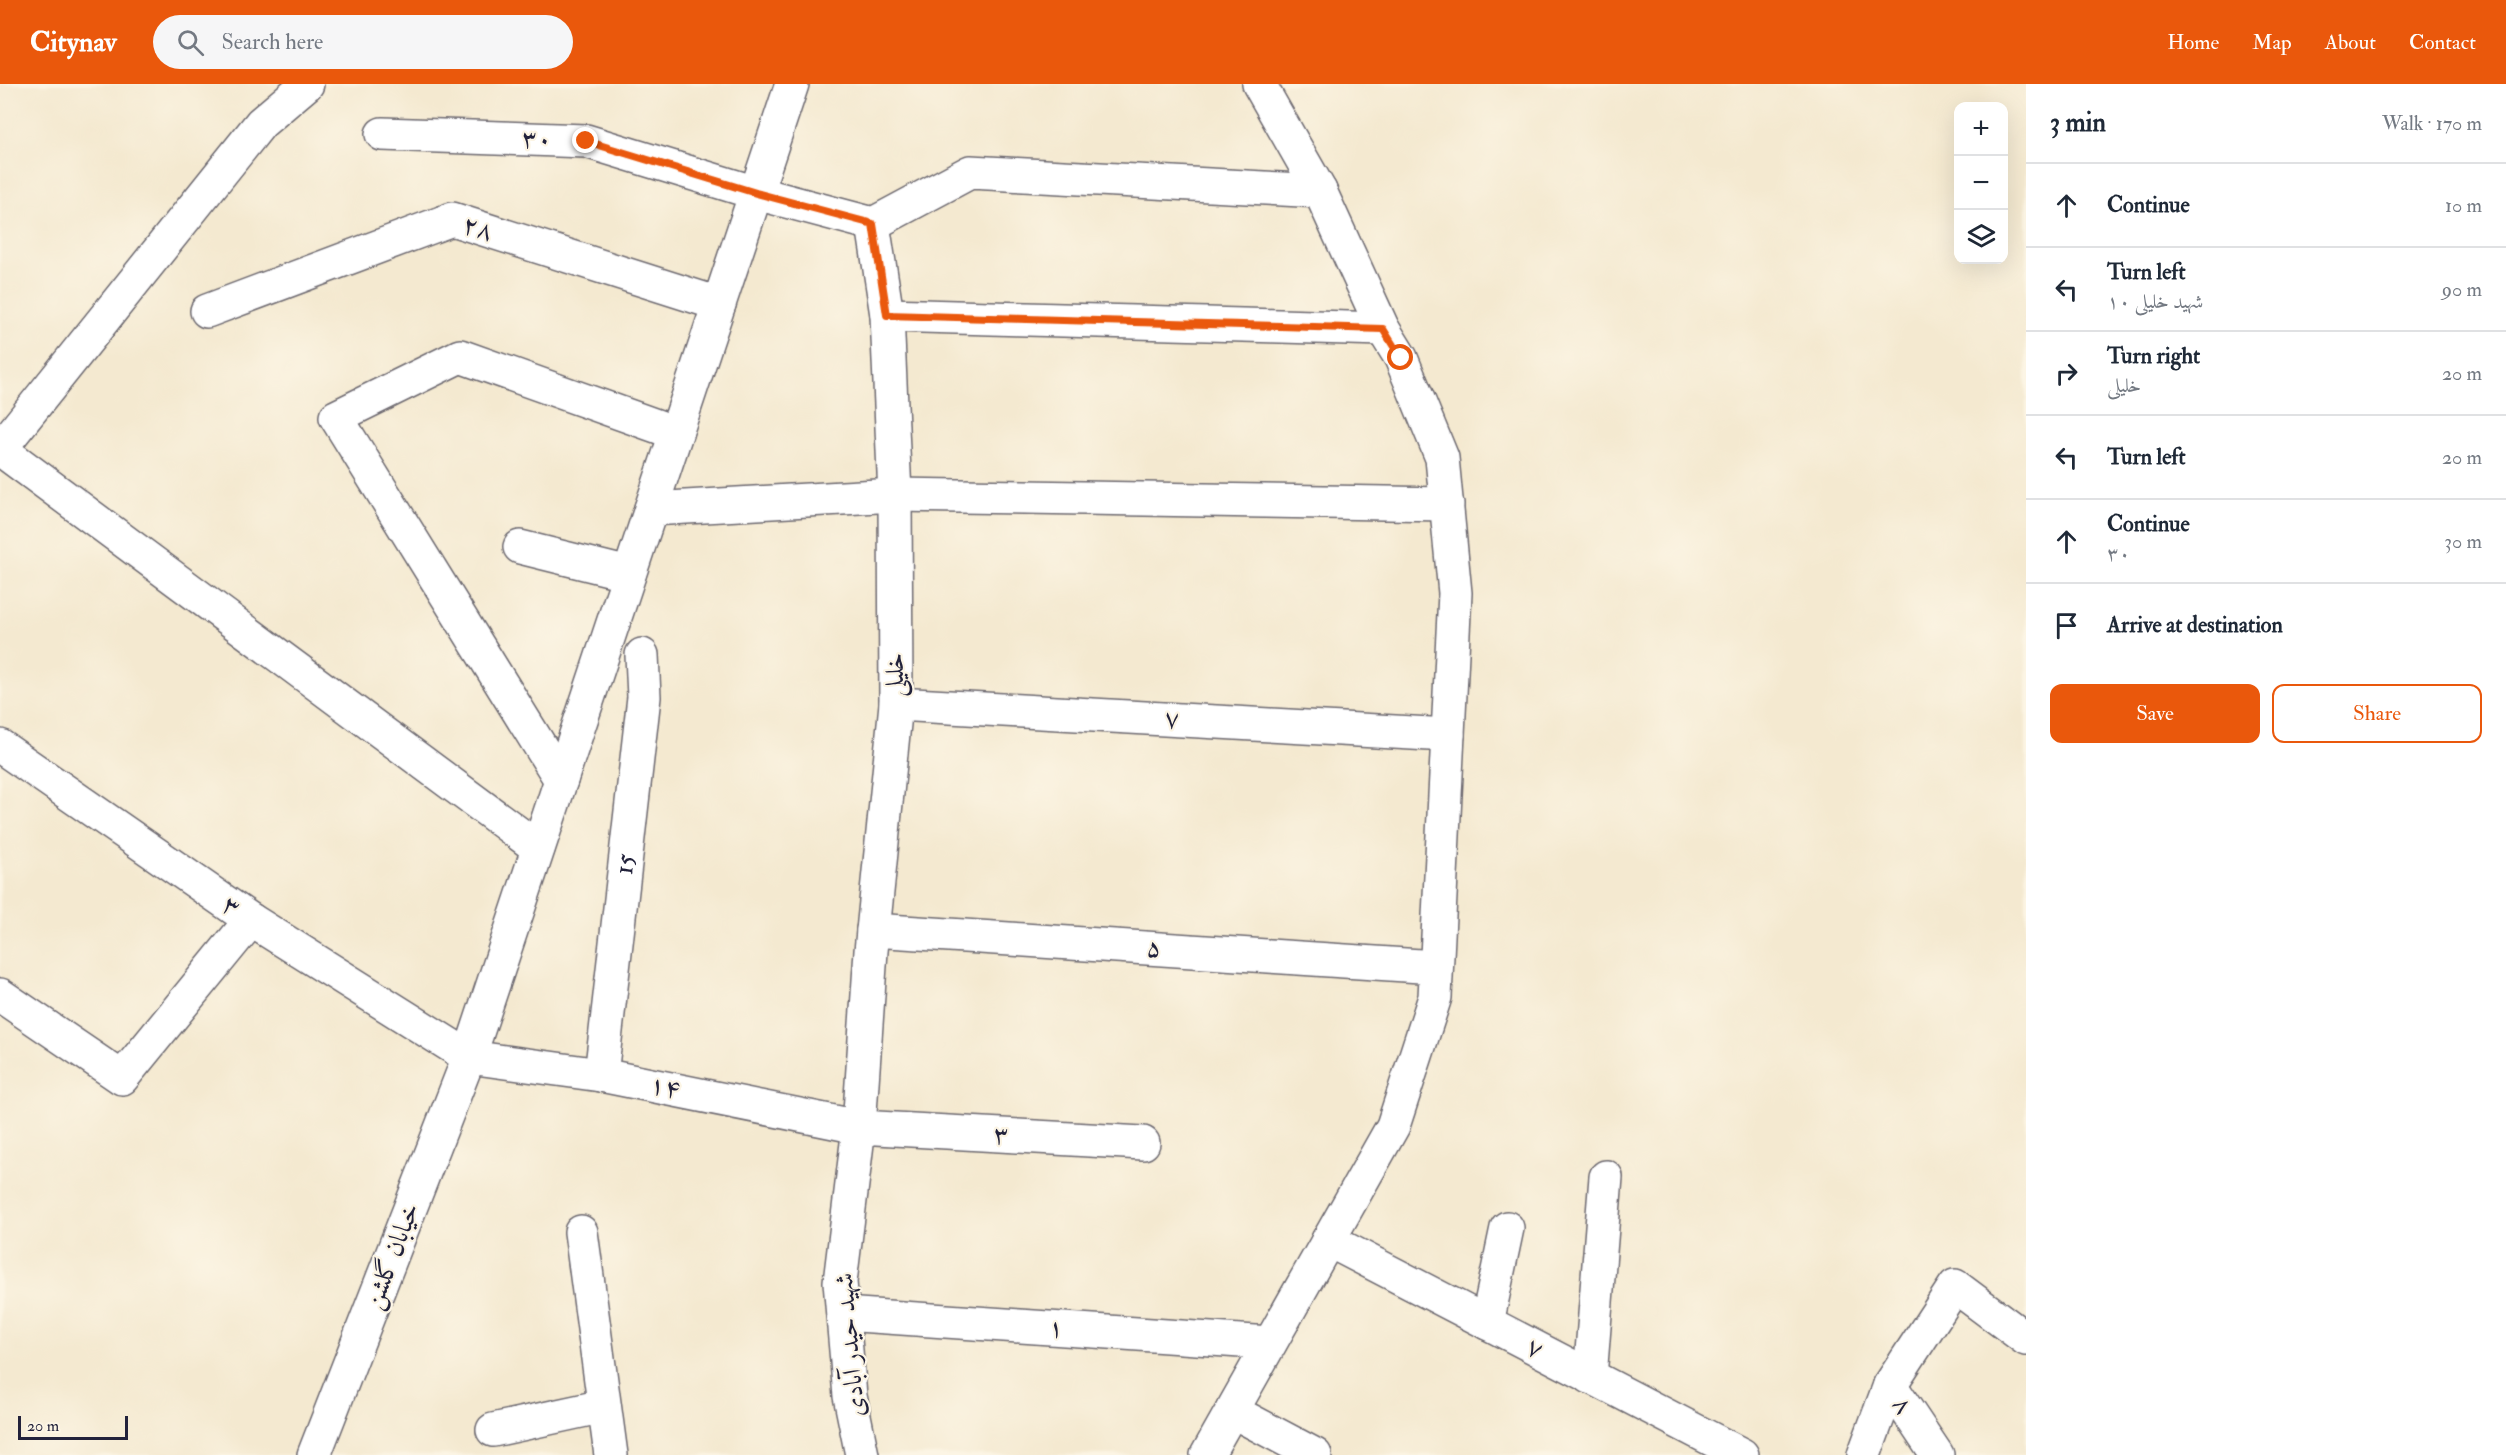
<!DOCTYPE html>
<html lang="en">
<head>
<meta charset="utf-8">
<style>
  :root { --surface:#fff; --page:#f6f6f7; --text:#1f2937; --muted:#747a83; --line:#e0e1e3; --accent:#ea580c }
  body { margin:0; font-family:"IM FELL Double Pica",Amiri,serif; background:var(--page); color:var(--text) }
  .controls { position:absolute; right:18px; top:18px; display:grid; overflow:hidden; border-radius:12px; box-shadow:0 6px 24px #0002 }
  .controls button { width:54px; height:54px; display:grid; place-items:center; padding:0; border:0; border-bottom:2px solid var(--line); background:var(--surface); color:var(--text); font:30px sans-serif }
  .scale { position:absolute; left:18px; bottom:15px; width:110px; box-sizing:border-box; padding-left:6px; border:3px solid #22223b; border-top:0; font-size:16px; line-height:21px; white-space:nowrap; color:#22223b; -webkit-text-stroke:4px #fcf5e5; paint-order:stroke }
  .stop { position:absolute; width:18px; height:18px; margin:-14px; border:4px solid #ea580c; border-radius:50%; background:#fff }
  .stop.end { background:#ea580c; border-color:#fff; box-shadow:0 2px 6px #0008 }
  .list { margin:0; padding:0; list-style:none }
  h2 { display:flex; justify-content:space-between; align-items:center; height:78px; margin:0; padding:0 24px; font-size:26px }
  h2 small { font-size:20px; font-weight:400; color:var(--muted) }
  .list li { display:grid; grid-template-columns:39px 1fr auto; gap:18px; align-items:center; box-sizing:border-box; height:84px; padding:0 24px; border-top:2px solid var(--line) }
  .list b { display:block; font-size:22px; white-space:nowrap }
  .list p { margin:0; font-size:20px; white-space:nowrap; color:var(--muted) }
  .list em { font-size:20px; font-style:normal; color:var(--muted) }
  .actions { display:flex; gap:12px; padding:18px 24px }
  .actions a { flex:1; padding:14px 0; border:2px solid var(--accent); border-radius:12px; text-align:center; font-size:21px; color:var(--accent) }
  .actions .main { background:var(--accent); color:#fff }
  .icon { flex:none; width:33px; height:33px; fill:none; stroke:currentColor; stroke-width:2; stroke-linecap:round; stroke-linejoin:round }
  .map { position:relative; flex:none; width:2026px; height:1371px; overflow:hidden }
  header { display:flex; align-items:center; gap:36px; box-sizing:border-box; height:84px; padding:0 30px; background:var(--accent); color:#fff }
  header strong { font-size:28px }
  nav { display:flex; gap:33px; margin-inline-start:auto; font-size:21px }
  .search { width:420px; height:54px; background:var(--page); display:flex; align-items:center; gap:15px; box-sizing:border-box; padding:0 21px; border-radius:33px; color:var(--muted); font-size:22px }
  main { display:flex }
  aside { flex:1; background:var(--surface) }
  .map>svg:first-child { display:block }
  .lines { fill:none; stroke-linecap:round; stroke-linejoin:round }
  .minor-casing { stroke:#6c686f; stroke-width:36 }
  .minor { stroke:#fff; stroke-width:33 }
  .route { stroke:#ea580c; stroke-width:8 }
  .labels { text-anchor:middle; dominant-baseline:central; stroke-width:4.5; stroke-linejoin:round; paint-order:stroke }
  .street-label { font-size:26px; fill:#22223b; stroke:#fcf5e5 }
</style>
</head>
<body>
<header>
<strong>Citynav</strong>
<div class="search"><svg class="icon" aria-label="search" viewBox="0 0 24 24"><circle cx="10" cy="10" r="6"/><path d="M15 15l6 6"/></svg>Search here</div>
<nav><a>Home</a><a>Map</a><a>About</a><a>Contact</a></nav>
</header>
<main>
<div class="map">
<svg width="2026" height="1371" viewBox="0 0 2026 1371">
  <rect width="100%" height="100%" fill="#fcf5e5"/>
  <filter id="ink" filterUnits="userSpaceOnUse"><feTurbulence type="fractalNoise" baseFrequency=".0167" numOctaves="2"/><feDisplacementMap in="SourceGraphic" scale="12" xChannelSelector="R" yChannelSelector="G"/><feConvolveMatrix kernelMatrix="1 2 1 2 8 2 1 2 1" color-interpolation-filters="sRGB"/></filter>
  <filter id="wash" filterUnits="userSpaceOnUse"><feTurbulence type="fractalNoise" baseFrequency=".008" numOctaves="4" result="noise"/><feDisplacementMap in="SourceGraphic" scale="24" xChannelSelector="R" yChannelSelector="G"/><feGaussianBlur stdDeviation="1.35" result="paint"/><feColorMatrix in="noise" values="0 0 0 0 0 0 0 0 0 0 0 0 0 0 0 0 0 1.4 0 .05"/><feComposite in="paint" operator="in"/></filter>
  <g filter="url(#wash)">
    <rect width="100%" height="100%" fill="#f4e9d0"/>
  </g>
  <g filter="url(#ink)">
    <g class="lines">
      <defs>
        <g id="minor">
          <path d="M 382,50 L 586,57 L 756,109 L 873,140 L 970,88 L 1320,107"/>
          <path d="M 207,227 L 452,135 L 719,220"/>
          <path d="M 887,231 L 1383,245"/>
          <path d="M 0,365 L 538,764"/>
          <path d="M 0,365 L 261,39 L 307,0"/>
          <path d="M 651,425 L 895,411 L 1447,420"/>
          <path d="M 520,463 L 629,490"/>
          <path d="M 896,620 L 1448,651"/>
          <path d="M 0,662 L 251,836 L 469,973 L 601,991 L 859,1043 L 1143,1059"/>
          <path d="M 561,696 L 336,333 L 460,272 L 676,349"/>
          <path d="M 873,846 L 1436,883"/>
          <path d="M 0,911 L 122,994 L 251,836"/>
          <path id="s1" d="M 601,991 L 644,613 L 642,571"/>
          <path d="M 581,1148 L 611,1371"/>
          <path d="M 1328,1156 L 1742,1371"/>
          <path d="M 843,1230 L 1270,1259"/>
          <path d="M 1487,1239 L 1507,1144"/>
          <path d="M 1590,1293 L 1606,1093"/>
          <path d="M 1890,1301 L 1937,1371"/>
          <path d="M 1232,1327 L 1315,1371"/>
          <path d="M 493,1346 L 604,1322"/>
          <path d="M 314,1371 L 469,973 L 792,0"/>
          <path d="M 862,1371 L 850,1312 L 840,1198 L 859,1043 L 871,867 L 896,620 L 895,411 L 887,231 L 873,140"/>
          <path d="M 1207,1371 L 1393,1042 L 1435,913 L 1455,509 L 1442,374 L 1401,274 L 1383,245 L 1320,107 L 1259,0"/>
          <path d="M 1864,1371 L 1890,1301 L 1955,1202 L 2026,1255"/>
        </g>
      </defs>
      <!-- minor casing -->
      <use href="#minor" class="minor-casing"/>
      <!-- minor -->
      <use href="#minor" class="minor"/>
    </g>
  </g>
  <g class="lines" filter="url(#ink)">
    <!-- route -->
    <path class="route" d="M 586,57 L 756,109 L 873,140 L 887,231 L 1383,245 L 1401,274"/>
  </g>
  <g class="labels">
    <!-- street labels -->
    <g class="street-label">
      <text transform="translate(537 55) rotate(2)">۳۰</text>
      <text transform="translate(478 144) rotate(17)">۲۸</text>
      <text transform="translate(895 591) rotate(-90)">خلیلی</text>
      <text transform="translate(1172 635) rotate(3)">۷</text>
      <text stroke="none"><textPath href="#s1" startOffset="212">15</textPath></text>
      <text transform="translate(231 822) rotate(35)">۳</text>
      <text transform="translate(1154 864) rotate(4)">۵</text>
      <text transform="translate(665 1003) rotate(11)">۱۴</text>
      <text transform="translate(1001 1051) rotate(3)">۳</text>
      <text transform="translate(392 1172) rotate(-69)">خیابان گلشن</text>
      <text transform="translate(1056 1244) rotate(4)">۱</text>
      <text transform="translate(850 1261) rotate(-95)">شهید حیدر آبادی</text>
      <text transform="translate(1535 1264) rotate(28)">۷</text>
      <text transform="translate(1903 1321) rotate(56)">۸</text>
    </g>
  </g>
</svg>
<div class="controls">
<button>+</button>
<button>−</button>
<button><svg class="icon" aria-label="layers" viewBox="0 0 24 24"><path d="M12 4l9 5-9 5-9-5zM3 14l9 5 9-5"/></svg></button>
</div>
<div class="scale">20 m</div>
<div class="stop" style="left:1401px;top:274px"></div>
<div class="stop end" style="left:586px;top:57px"></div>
</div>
<aside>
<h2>3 min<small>Walk · 170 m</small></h2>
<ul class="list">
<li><svg class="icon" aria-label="ahead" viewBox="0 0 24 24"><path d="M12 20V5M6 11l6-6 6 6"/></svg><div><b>Continue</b></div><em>10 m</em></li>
<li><svg class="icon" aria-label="left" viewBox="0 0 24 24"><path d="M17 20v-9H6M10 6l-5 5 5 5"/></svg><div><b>Turn left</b><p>شهید خلیلی ۱۰</p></div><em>90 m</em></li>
<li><svg class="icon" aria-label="right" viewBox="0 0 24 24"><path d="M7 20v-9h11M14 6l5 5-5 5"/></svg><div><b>Turn right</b><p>خلیلی</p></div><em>20 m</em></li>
<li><svg class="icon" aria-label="left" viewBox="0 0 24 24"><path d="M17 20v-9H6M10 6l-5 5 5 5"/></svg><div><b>Turn left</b></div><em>20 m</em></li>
<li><svg class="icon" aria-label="ahead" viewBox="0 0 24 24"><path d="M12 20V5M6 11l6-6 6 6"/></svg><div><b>Continue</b><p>۳۰</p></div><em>30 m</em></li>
<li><svg class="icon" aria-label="arrive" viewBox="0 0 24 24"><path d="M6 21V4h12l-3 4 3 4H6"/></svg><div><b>Arrive at destination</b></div></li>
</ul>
<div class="actions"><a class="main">Save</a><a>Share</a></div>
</aside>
</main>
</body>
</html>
